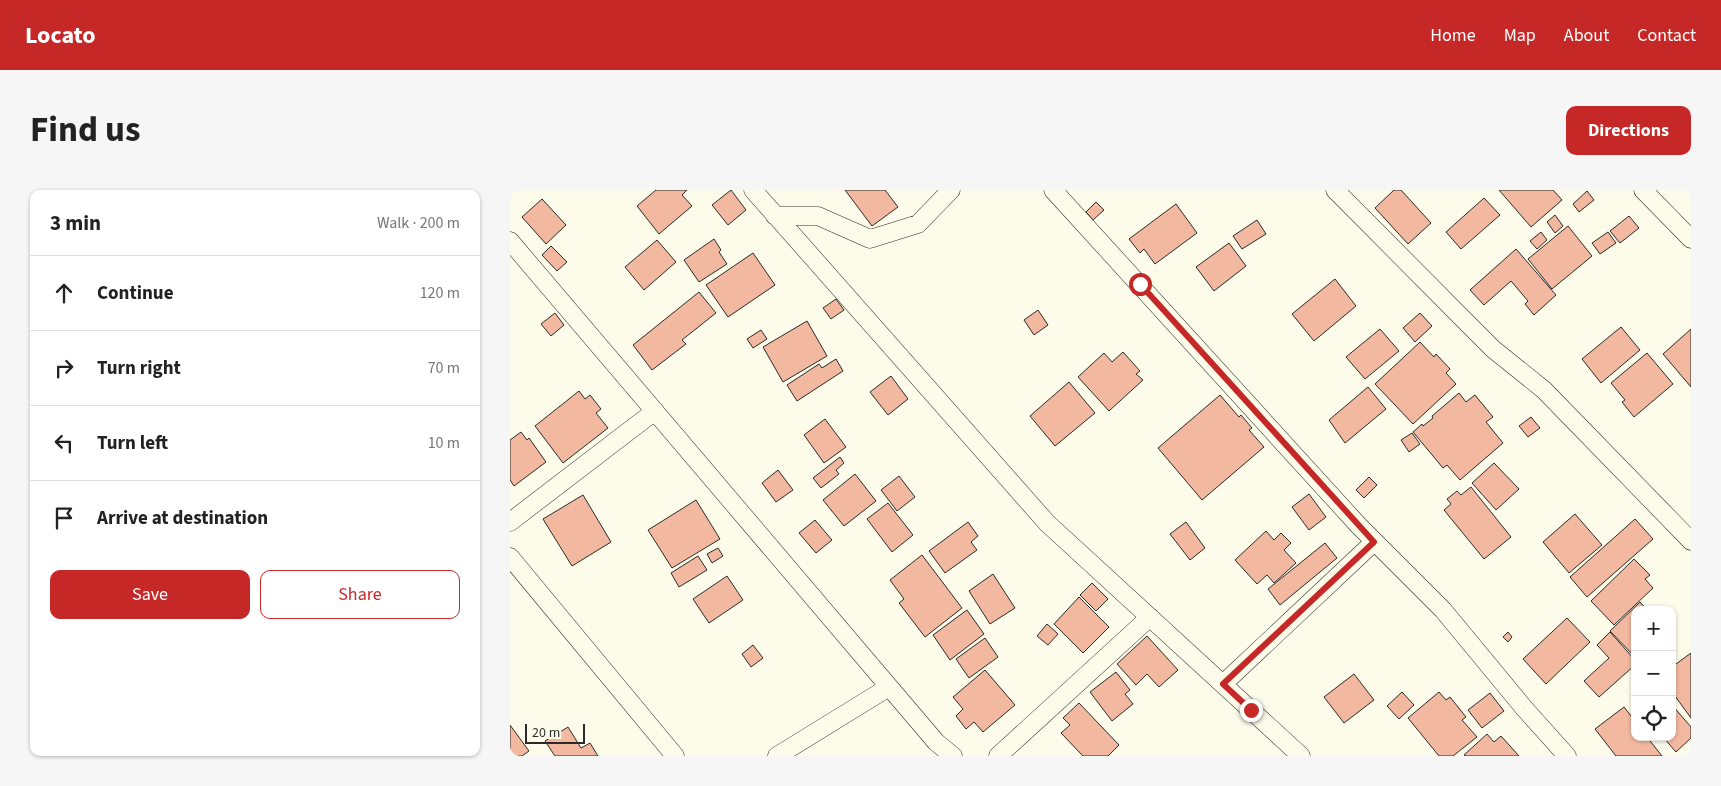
<!DOCTYPE html>
<html lang="en">
<head>
<meta charset="utf-8">
<style>
  :root { --surface:#fff; --page:#f6f6f6; --text:#222; --muted:#767676; --line:#e0e0e0; --accent:#c62828 }
  body { margin:0; font-family:"Source Sans 3",sans-serif; background:var(--page); color:var(--text) }
  .controls { position:absolute; right:15px; bottom:15px; display:grid; overflow:hidden; border-radius:10px; box-shadow:0 1px 4px #0004 }
  .controls button { width:45px; height:45px; display:grid; place-items:center; padding:0; border:0; border-bottom:1px solid var(--line); background:var(--surface); color:var(--text); font:25px sans-serif }
  .scale { position:absolute; left:15px; bottom:12px; width:60px; box-sizing:border-box; padding-left:5px; border:2px solid #2b2b2b; border-top:0; font-size:14px; line-height:18px; white-space:nowrap; color:#2b2b2b; -webkit-text-stroke:4px #fdfbea; paint-order:stroke }
  .stop { position:absolute; width:15px; height:15px; margin:-11px; border:4px solid #c62828; border-radius:50%; background:#fff }
  .stop.end { background:#c62828; border-color:#fff; box-shadow:0 1px 5px #0008 }
  .list { margin:0; padding:0; list-style:none }
  h2 { display:flex; justify-content:space-between; align-items:center; height:65px; margin:0; padding:0 20px; font-size:21px }
  h2 small { font-size:16px; font-weight:400; color:var(--muted) }
  .list li { display:grid; grid-template-columns:32px 1fr auto; gap:15px; align-items:center; box-sizing:border-box; height:75px; padding:0 20px; border-top:1px solid var(--line) }
  .list b { display:block; font-size:19px; white-space:nowrap }
  .list em { font-size:16px; font-style:normal; color:var(--muted) }
  .actions { display:flex; gap:10px; padding:15px 20px }
  .actions a { flex:1; padding:11px 0; border:1px solid var(--accent); border-radius:10px; text-align:center; font-size:18px; color:var(--accent) }
  .actions .main { background:var(--accent); color:#fff }
  .icon { flex:none; width:28px; height:28px; fill:none; stroke:currentColor; stroke-width:2; stroke-linecap:round; stroke-linejoin:round }
  .map { position:relative; flex:none; width:1181px; height:566px; overflow:hidden; border-radius:10px }
  header { display:flex; align-items:center; gap:30px; box-sizing:border-box; height:70px; padding:0 25px; background:var(--accent); color:#fff }
  header strong { font-size:24px }
  nav { display:flex; gap:28px; margin-inline-start:auto; font-size:18px }
  .intro { display:flex; align-items:center; justify-content:space-between; box-sizing:border-box; height:120px; padding:0 30px }
  h1 { margin:0; font-size:35px }
  .button { padding:12px 22px; border-radius:10px; background:var(--accent); color:#fff; font-size:18px; font-weight:700 }
  main { display:flex; gap:30px; padding:0 30px }
  aside { flex:1; background:var(--surface); border-radius:10px; box-shadow:0 1px 4px #0004 }
  .map>svg:first-child { display:block }
  .building { fill:#f2b8a0; stroke:#2b2b2b }
  .lines { fill:none; stroke-linecap:round; stroke-linejoin:round }
  .street-casing { stroke:#2b2b2b; stroke-width:19 }
  .street { stroke:#fdfbea; stroke-width:18 }
  .route { stroke:#c62828; stroke-width:6 }
</style>
</head>
<body>
<header>
<strong>Locato</strong>
<nav><a>Home</a><a>Map</a><a>About</a><a>Contact</a></nav>
</header>
<div class="intro"><h1>Find us</h1><a class="button">Directions</a></div>
<main>
<aside>
<h2>3 min<small>Walk · 200 m</small></h2>
<ul class="list">
<li><svg class="icon" aria-label="ahead" viewBox="0 0 24 24"><path d="M12 20V5M6 11l6-6 6 6"/></svg><div><b>Continue</b></div><em>120 m</em></li>
<li><svg class="icon" aria-label="right" viewBox="0 0 24 24"><path d="M7 20v-9h11M14 6l5 5-5 5"/></svg><div><b>Turn right</b></div><em>70 m</em></li>
<li><svg class="icon" aria-label="left" viewBox="0 0 24 24"><path d="M17 20v-9H6M10 6l-5 5 5 5"/></svg><div><b>Turn left</b></div><em>10 m</em></li>
<li><svg class="icon" aria-label="arrive" viewBox="0 0 24 24"><path d="M6 21V4h12l-3 4 3 4H6"/></svg><div><b>Arrive at destination</b></div></li>
</ul>
<div class="actions"><a class="main">Save</a><a>Share</a></div>
</aside>
<div class="map">
<svg width="1181" height="566" viewBox="0 0 1181 566">
  <rect width="100%" height="100%" fill="#fdfbea"/>
  <!-- building -->
  <path class="building" d="M 146,0 L 177,0 L 172,5 L 182,16 L 149,44 L 127,16 Z
    M 221,0 L 236,20 L 218,35 L 202,15 Z
    M 335,0 L 375,0 L 388,17 L 362,36 Z
    M 884,0 L 891,0 L 921,33 L 898,54 L 865,18 Z
    M 989,0 L 1043,0 L 1052,10 L 1021,37 Z
    M 1077,1 L 1084,10 L 1069,22 L 1063,14 Z
    M 974,8 L 990,25 L 951,59 L 936,42 Z
    M 32,9 L 56,35 L 36,54 L 12,27 Z
    M 586,12 L 594,20 L 583,30 L 576,22 Z
    M 666,14 L 687,43 L 645,74 L 634,59 L 630,63 L 619,49 Z
    M 1045,25 L 1053,36 L 1045,43 L 1037,32 Z
    M 1119,26 L 1129,38 L 1110,53 L 1100,41 Z
    M 747,30 L 756,44 L 732,59 L 723,46 Z
    M 1058,36 L 1082,66 L 1042,99 L 1018,69 Z
    M 1031,42 L 1037,50 L 1027,59 L 1020,51 Z
    M 1098,42 L 1106,53 L 1090,64 L 1082,53 Z
    M 204,49 L 211,60 L 209,62 L 217,74 L 189,92 L 174,70 Z
    M 147,50 L 166,72 L 134,100 L 115,77 Z
    M 719,53 L 736,76 L 704,101 L 686,77 Z
    M 41,56 L 57,72 L 47,81 L 32,65 Z
    M 1006,59 L 1046,105 L 1024,125 L 1015,114 L 1018,111 L 1001,91 L 974,115 L 960,100 Z
    M 243,63 L 265,95 L 218,127 L 196,95 Z
    M 825,89 L 846,116 L 804,151 L 782,124 Z
    M 189,102 L 206,123 L 172,150 L 176,154 L 142,180 L 123,155 Z
    M 326,109 L 334,120 L 321,129 L 313,118 Z
    M 528,120 L 538,135 L 524,145 L 514,130 Z
    M 45,123 L 54,135 L 41,146 L 31,134 Z
    M 910,123 L 922,136 L 905,152 L 893,138 Z
    M 297,131 L 317,166 L 273,192 L 253,157 Z
    M 1111,137 L 1130,160 L 1091,193 L 1072,169 Z
    M 870,139 L 889,161 L 855,189 L 836,167 Z
    M 1181,139 L 1181,197 L 1153,164 Z
    M 251,140 L 257,149 L 243,158 L 237,149 Z
    M 910,152 L 924,167 L 926,164 L 940,179 L 936,183 L 946,194 L 903,234 L 865,194 Z
    M 613,162 L 630,181 L 626,184 L 633,190 L 599,221 L 568,187 L 594,163 L 602,172 Z
    M 1137,163 L 1163,194 L 1124,227 L 1112,212 L 1115,210 L 1101,193 Z
    M 326,169 L 333,181 L 287,211 L 277,195 L 309,174 L 312,178 Z
    M 381,186 L 398,209 L 378,225 L 360,202 Z
    M 559,192 L 585,223 L 545,256 L 520,226 Z
    M 858,197 L 876,219 L 835,253 L 819,230 Z
    M 69,201 L 75,209 L 80,205 L 91,219 L 86,223 L 98,238 L 53,273 L 25,236 Z
    M 949,203 L 956,212 L 965,205 L 983,227 L 976,232 L 993,253 L 950,290 L 937,275 L 933,278 L 903,242 L 912,234 L 913,236 L 923,228 L 922,226 Z
    M 710,205 L 729,227 L 731,225 L 742,238 L 739,240 L 754,257 L 692,310 L 648,258 Z
    M 1021,227 L 1030,238 L 1018,247 L 1009,236 Z
    M 315,229 L 336,257 L 314,273 L 294,245 Z
    M 11,242 L 17,250 L 19,248 L 36,272 L 4,296 L 0,290 L 0,250 Z
    M 902,243 L 910,254 L 899,262 L 891,250 Z
    M 330,267 L 334,273 L 326,280 L 329,284 L 311,298 L 303,288 Z
    M 984,273 L 1009,299 L 986,320 L 962,293 Z
    M 268,280 L 283,300 L 266,312 L 252,293 Z
    M 345,284 L 366,311 L 334,336 L 313,310 Z
    M 389,286 L 405,307 L 387,321 L 371,300 Z
    M 859,287 L 867,295 L 854,308 L 846,300 Z
    M 961,297 L 1001,347 L 974,369 L 934,320 L 941,314 L 937,309 L 947,301 L 951,305 Z
    M 799,304 L 816,327 L 799,340 L 782,317 Z
    M 73,305 L 101,352 L 62,376 L 33,329 Z
    M 186,310 L 210,349 L 162,378 L 138,340 Z
    M 378,313 L 403,345 L 382,362 L 357,329 Z
    M 1065,324 L 1092,355 L 1059,383 L 1033,352 Z
    M 1125,329 L 1143,349 L 1077,407 L 1060,387 Z
    M 305,330 L 322,350 L 306,363 L 289,343 Z
    M 458,332 L 468,346 L 461,352 L 467,360 L 435,383 L 419,361 Z
    M 676,332 L 695,358 L 680,370 L 660,344 Z
    M 756,341 L 764,350 L 771,343 L 781,353 L 774,360 L 786,373 L 764,393 L 757,385 L 747,394 L 725,370 Z
    M 815,353 L 827,368 L 770,415 L 758,399 Z
    M 208,358 L 213,366 L 202,373 L 197,364 Z
    M 412,365 L 452,418 L 415,447 L 389,413 L 394,409 L 380,390 Z
    M 188,366 L 197,380 L 169,397 L 161,383 Z
    M 1124,369 L 1140,385 L 1135,389 L 1143,398 L 1104,435 L 1081,411 Z
    M 483,384 L 505,418 L 480,434 L 459,401 Z
    M 217,386 L 233,410 L 199,433 L 183,409 Z
    M 582,393 L 598,409 L 586,421 L 570,405 Z
    M 569,407 L 599,437 L 573,463 L 544,434 Z
    M 1130,412 L 1137,420 L 1125,420 L 1125,467 L 1100,441 Z
    M 457,420 L 474,444 L 440,470 L 423,445 Z
    M 1057,428 L 1080,452 L 1036,494 L 1013,469 Z
    M 537,434 L 548,444 L 538,455 L 527,446 Z
    M 998,442 L 1002,447 L 998,452 L 993,447 Z
    M 1100,442 L 1125,470 L 1125,475 L 1089,507 L 1074,491 L 1099,468 L 1087,455 Z
    M 637,446 L 668,480 L 649,497 L 637,484 L 626,495 L 607,474 Z
    M 475,448 L 488,467 L 459,488 L 446,469 Z
    M 243,455 L 253,468 L 241,477 L 232,464 Z
    M 1181,463 L 1181,528 L 1162,502 L 1162,477 Z
    M 475,480 L 505,515 L 473,542 L 464,532 L 456,539 L 446,526 L 453,519 L 443,507 Z
    M 606,482 L 620,500 L 615,504 L 623,514 L 602,531 L 580,502 Z
    M 844,484 L 864,510 L 834,533 L 814,507 Z
    M 892,502 L 904,515 L 889,529 L 877,516 Z
    M 929,502 L 936,510 L 940,507 L 956,527 L 952,530 L 967,547 L 943,566 L 929,566 L 898,528 Z
    M 980,503 L 994,521 L 972,538 L 958,520 Z
    M 569,513 L 609,555 L 598,566 L 573,566 L 551,543 L 560,535 L 553,528 Z
    M 1162,515 L 1181,537 L 1181,548 L 1166,562 L 1153,547 L 1162,547 Z
    M 1114,517 L 1125,531 L 1125,547 L 1137,547 L 1152,566 L 1106,566 L 1085,539 Z
    M 0,535 L 19,561 L 12,566 L 0,566 Z
    M 58,537 L 71,558 L 80,553 L 88,566 L 45,566 L 35,551 Z
    M 977,544 L 984,552 L 991,546 L 1009,566 L 956,566 L 954,565 Z"/>
  <g class="lines">
    <defs>
      <path id="street" d="M 243,0 L 537,333 L 791,566
        M 543,0 L 849,336 L 933,420 L 1014,518 L 1057,566
        M 825,0 L 983,159 L 1034,200 L 1181,351
        M 1133,0 L 1181,49
        M 265,26 L 308,26 L 360,49 L 408,34 L 441,0
        M 0,51 L 426,552 L 443,566
        M 0,332 L 145,221
        M 0,367 L 165,566
        M 713,494 L 864,352
        M 267,566 L 379,497
        M 488,566 L 640,427"/>
    </defs>
    <!-- street casing -->
    <use href="#street" class="street-casing"/>
    <!-- street -->
    <use href="#street" class="street"/>
  </g>
  <g class="lines">
    <!-- route -->
    <path class="route" d="M 630,94 L 864,352 L 713,494 L 741,520"/>
  </g>
</svg>
<div class="controls">
<button>+</button>
<button>−</button>
<button><svg class="icon" aria-label="locate" viewBox="0 0 24 24"><circle cx="12" cy="12" r="6"/><path d="M12 2v4M12 18v4M2 12h4M18 12h4"/></svg></button>
</div>
<div class="scale">20 m</div>
<div class="stop" style="left:630px;top:94px"></div>
<div class="stop end" style="left:741px;top:520px"></div>
</div>
</main>
</body>
</html>
